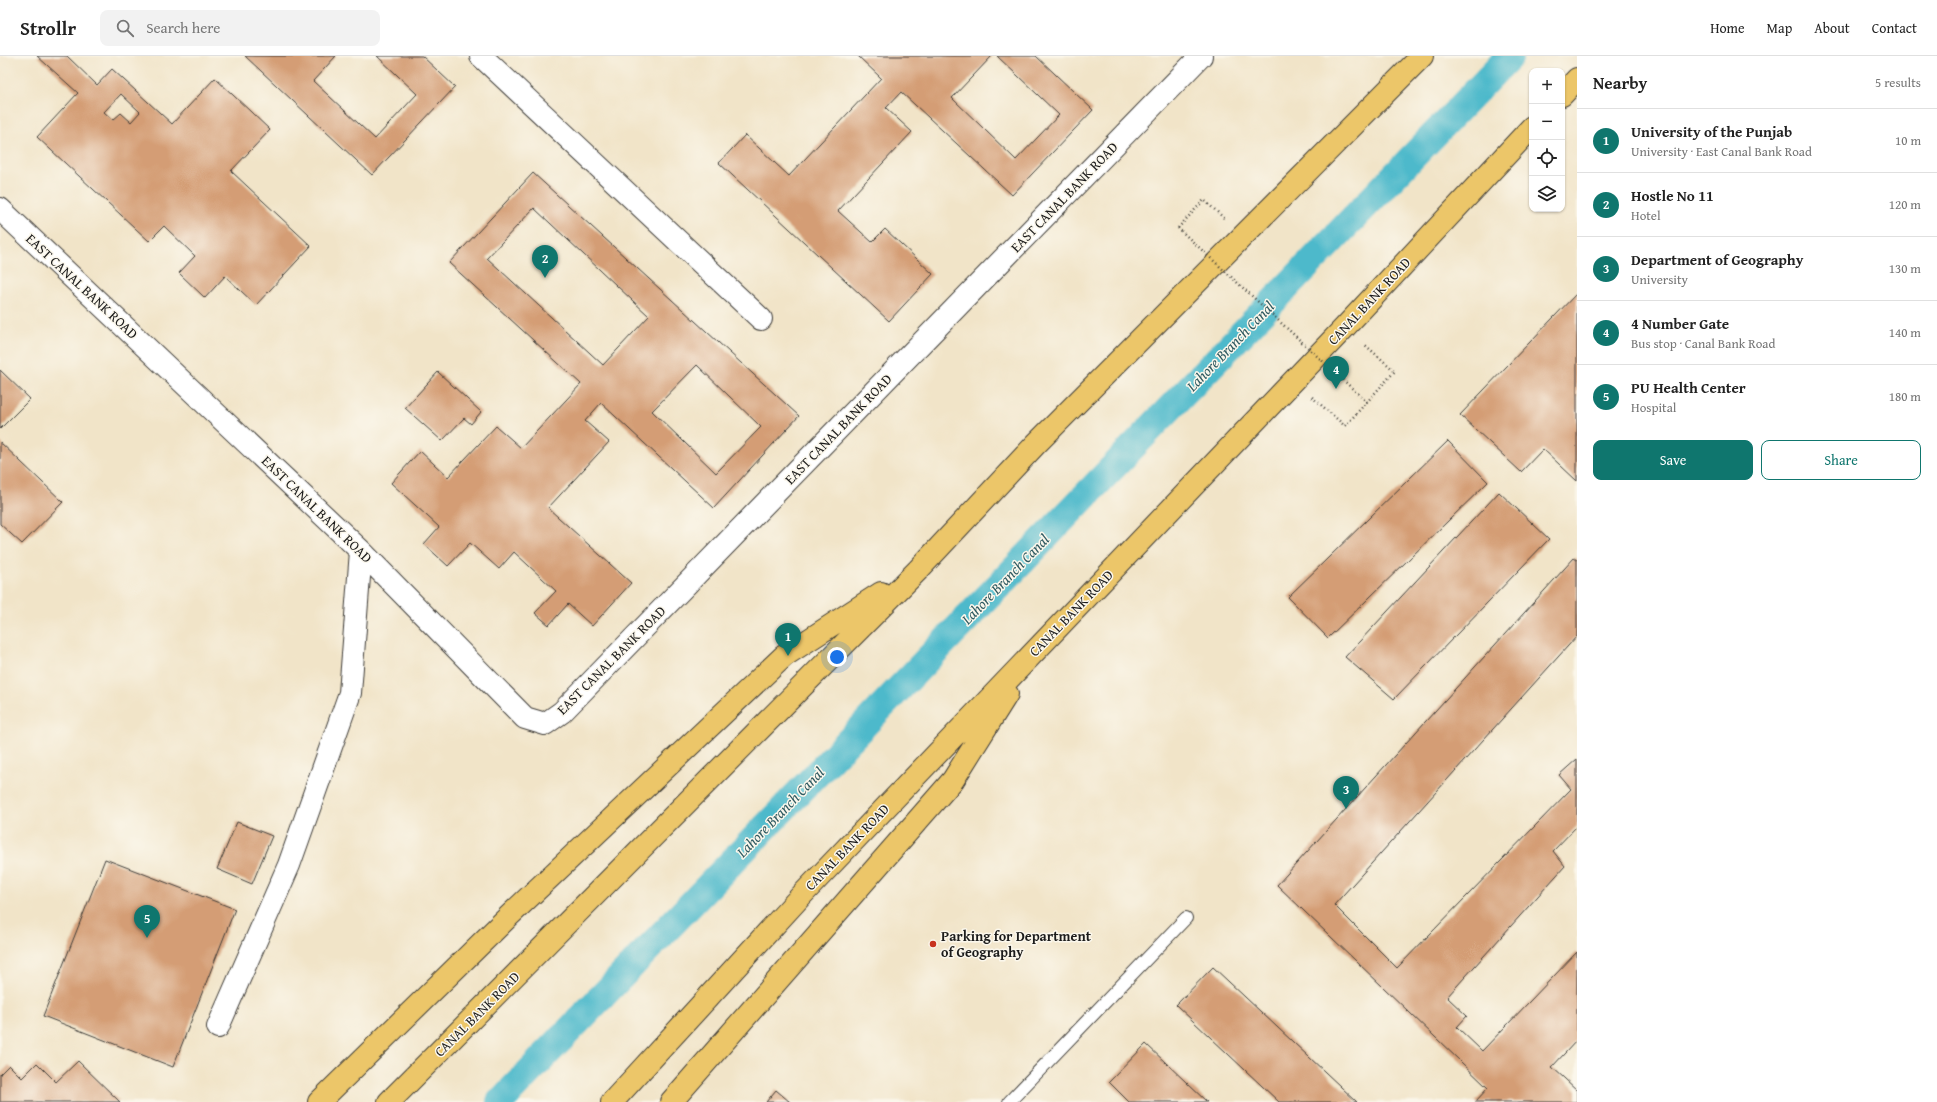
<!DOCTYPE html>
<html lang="en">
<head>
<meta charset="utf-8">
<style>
  :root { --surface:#fff; --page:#f2f2f2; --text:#222; --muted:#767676; --line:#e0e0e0; --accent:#0f766e }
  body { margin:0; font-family:"Gentium Book Plus",serif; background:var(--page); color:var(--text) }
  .controls { position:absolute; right:12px; top:12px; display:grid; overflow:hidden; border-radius:8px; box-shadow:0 1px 3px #0004 }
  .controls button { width:36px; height:36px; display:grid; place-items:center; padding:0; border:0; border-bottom:1px solid var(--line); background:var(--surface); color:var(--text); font:20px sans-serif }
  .you { position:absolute; left:837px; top:601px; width:14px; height:14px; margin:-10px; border:3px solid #fff; border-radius:50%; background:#1a73e8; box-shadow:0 0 0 6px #1a73e833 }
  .badge { display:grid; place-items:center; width:26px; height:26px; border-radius:50%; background:var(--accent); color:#fff; font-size:13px; font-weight:700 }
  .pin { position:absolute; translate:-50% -33px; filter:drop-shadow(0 1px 2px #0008) }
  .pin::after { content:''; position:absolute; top:21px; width:14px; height:12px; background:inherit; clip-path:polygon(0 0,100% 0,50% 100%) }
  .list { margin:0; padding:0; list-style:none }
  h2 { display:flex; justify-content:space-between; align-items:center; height:52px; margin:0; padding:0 16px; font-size:17px }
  h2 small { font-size:13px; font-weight:400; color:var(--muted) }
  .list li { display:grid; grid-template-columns:26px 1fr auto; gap:12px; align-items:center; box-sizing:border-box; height:64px; padding:0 16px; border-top:1px solid var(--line) }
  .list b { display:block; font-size:15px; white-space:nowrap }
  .list p { margin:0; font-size:13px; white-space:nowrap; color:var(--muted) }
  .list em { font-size:13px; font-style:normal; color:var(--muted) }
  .actions { display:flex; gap:8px; padding:12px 16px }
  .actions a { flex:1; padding:9px 0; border:1px solid var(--accent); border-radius:8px; text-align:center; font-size:14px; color:var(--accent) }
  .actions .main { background:var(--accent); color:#fff }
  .icon { flex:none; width:22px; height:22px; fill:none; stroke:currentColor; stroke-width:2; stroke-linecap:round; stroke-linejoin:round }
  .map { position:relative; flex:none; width:1577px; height:1046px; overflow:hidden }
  header { display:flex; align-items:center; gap:24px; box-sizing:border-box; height:56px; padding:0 20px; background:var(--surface); border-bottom:1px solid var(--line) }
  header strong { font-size:19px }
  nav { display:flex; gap:22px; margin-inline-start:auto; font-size:14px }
  .search { width:280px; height:36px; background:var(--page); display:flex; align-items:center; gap:10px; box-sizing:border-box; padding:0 14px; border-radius:8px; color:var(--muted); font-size:15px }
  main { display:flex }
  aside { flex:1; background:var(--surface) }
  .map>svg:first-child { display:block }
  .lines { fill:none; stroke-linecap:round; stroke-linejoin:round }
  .canal { stroke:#4eb9cb; stroke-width:28 }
  .building { fill:#d49d74; fill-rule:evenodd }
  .service-casing { stroke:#3c3a36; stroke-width:14 }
  .minor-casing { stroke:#3c3a36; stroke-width:24 }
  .trunk-casing { stroke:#3c3a36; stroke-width:24 }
  .path { stroke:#3c3a36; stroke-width:2.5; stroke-dasharray:1 3; stroke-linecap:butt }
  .service { stroke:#fff; stroke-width:12 }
  .minor { stroke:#fff; stroke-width:22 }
  .trunk { stroke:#ecc669; stroke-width:22 }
  .path-bridge { stroke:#3c3a36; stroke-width:2.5; stroke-dasharray:1 3; stroke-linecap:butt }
  .poi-dot { fill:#c8321e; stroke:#fbf7ec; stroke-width:1.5 }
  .labels { text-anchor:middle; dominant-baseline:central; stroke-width:3; stroke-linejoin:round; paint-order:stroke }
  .street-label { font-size:14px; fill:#1c1c1c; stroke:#fbf7ec }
  .poi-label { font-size:14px; font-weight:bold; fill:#1c1c1c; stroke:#fbf7ec; text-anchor:start }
  .water-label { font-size:15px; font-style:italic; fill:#305b62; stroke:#fbf7ec }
</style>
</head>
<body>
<header>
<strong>Strollr</strong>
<div class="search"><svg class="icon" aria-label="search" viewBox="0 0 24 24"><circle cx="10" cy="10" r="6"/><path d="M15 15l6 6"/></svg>Search here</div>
<nav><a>Home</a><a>Map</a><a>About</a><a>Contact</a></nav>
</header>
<main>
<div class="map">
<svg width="1577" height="1046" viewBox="0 0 1577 1046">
  <rect width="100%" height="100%" fill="#fbf7ec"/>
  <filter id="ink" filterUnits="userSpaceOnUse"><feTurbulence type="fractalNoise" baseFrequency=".025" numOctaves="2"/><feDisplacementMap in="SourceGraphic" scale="8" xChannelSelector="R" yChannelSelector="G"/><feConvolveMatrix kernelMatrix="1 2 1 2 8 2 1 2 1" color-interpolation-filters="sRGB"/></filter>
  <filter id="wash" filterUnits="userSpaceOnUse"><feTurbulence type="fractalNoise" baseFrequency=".012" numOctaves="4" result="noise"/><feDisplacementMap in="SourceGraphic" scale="16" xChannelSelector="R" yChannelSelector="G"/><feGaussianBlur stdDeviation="0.9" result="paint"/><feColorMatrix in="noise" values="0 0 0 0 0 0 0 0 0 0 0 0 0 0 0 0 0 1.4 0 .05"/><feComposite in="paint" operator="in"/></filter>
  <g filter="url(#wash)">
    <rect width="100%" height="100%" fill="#f1e4c8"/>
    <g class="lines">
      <!-- canal -->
      <path class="canal" d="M 500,1046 L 1510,0"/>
    </g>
    <g id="blocks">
      <!-- building -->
      <path class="building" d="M 37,0 L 67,0 L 97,29 L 112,13 L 172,68 L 215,22 L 270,74 L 231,115 L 311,190 L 256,249 L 225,220 L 205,242 L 179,217 L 195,200 L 164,170 L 149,185 L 37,81 L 78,37 ZM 121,38 L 140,56 L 131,66 L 121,57 L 113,64 L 104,56 Z
        M 245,0 L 336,0 L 313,25 L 375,83 L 417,38 L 377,0 L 422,0 L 455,31 L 372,119 Z
        M 858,0 L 992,0 L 952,42 L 1016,104 L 1059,59 L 997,0 L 1036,0 L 1093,54 L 1012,139 L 901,36 L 886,52 L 912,76 L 838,155 L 872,186 L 885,173 L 933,218 L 889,265 L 719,107 L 745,79 L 789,120 L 881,22 Z
        M 533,117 L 799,360 L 714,452 L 601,347 L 585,365 L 609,386 L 548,452 L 631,527 L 592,570 L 568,548 L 549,569 L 535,557 L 556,535 L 514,496 L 499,513 L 470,487 L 448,510 L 424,488 L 439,471 L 391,427 L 420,395 L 448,421 L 496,370 L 521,392 L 581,328 L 449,207 ZM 534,152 L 649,260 L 603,309 L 487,202 ZM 697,309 L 761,371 L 716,417 L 652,355 Z
        M 1577,237 L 1577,425 L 1543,393 L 1521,416 L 1460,359 Z
        M 0,314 L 30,343 L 0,373 Z
        M 438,316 L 481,356 L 471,368 L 464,362 L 442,385 L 405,352 Z
        M 1448,385 L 1488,426 L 1328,582 L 1288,541 Z
        M 0,386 L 63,446 L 22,488 L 0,468 Z
        M 1499,436 L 1549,483 L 1394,643 L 1345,601 Z
        M 1574,502 L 1577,504 L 1577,580 L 1334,849 L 1397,912 L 1571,733 L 1559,719 L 1577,703 L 1577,770 L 1553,795 L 1565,810 L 1447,941 L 1467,960 L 1457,971 L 1482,995 L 1577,896 L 1577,984 L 1552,1011 L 1577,1034 L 1577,1046 L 1475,1046 L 1488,1032 L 1277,829 Z
        M 237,766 L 272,780 L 252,828 L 217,813 Z
        M 105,803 L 235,853 L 173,1011 L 43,960 Z
        M 1213,911 L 1357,1046 L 1279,1046 L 1176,949 Z
        M 1146,988 L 1207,1046 L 1129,1046 L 1109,1026 Z
        M 78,1005 L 120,1046 L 0,1046 L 0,1018 L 9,1009 L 22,1022 L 37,1007 L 56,1026 Z
        M 776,1034 L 790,1046 L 766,1046 Z"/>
    </g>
  </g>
  <g filter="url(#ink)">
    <use href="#blocks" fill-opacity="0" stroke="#3c3a36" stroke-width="1"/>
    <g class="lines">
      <defs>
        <path id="service" d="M 1009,1046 L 1186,862"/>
        <path id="minor" d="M 481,0 L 761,263
          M 0,153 L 361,495 L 525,662 L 545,668 L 562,656 L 1201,0
          M 218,971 L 289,809 L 350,637 L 361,495"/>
        <path id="trunk" d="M 1562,39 L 1577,23
          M 319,1046 L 509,860 L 784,600 L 881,537
          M 389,1046 L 918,514 L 1036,388 L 1422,0
          M 612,1046 L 800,841 L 1345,271 L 1532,71
          M 671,1046 L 953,724 L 1007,638"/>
      </defs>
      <!-- service casing -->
      <use href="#service" class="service-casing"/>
      <!-- minor casing -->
      <use href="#minor" class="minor-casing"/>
      <!-- trunk casing -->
      <use href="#trunk" class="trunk-casing"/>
      <!-- path -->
      <path class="path" d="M 1178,172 L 1204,144 L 1225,163
        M 1312,341 L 1345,370 L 1395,315 L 1364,288"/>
      <!-- service -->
      <use href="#service" class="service"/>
      <!-- minor -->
      <use href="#minor" class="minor"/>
      <!-- trunk -->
      <use href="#trunk" class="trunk"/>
      <!-- path-bridge -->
      <path class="path-bridge" d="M 1178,172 L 1367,346"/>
    </g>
  </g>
  <!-- markers -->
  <circle class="poi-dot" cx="933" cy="888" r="4"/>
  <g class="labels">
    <!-- street labels -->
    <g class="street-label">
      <text transform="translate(1064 141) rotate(-46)">EAST CANAL BANK ROAD</text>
      <text transform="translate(82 230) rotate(43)">EAST CANAL BANK ROAD</text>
      <text transform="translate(1369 245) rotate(-47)">CANAL BANK ROAD</text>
      <text transform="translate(838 373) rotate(-46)">EAST CANAL BANK ROAD</text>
      <text transform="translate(317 453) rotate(44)">EAST CANAL BANK ROAD</text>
      <text transform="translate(1071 557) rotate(-46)">CANAL BANK ROAD</text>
      <text transform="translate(611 604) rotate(-45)">EAST CANAL BANK ROAD</text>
      <text transform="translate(847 791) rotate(-46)">CANAL BANK ROAD</text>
      <text transform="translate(477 958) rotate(-45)">CANAL BANK ROAD</text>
    </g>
    <!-- poi labels -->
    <g class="poi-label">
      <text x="941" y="880">Parking for Department<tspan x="941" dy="16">of Geography</tspan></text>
    </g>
    <!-- water labels -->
    <g class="water-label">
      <text transform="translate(1230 290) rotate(-46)">Lahore Branch Canal</text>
      <text transform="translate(1005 523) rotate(-46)">Lahore Branch Canal</text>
      <text transform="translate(780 756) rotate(-46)">Lahore Branch Canal</text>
    </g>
  </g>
</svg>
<div class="controls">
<button>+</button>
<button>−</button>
<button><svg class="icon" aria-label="locate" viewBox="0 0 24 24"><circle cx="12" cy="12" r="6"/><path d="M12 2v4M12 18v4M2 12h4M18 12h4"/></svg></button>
<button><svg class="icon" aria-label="layers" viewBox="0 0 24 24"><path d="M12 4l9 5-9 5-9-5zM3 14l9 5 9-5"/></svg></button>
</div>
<div class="you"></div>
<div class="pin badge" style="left:788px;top:600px">1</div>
<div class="pin badge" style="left:545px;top:222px">2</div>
<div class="pin badge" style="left:1346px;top:753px">3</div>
<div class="pin badge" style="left:1336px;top:333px">4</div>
<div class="pin badge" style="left:147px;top:882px">5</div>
</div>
<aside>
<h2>Nearby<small>5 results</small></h2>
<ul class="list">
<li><span class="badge">1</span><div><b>University of the Punjab</b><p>University · East Canal Bank Road</p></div><em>10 m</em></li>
<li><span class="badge">2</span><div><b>Hostle No 11</b><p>Hotel</p></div><em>120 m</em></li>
<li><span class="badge">3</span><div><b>Department of Geography</b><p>University</p></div><em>130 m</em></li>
<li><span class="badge">4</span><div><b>4 Number Gate</b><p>Bus stop · Canal Bank Road</p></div><em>140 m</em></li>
<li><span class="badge">5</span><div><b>PU Health Center</b><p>Hospital</p></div><em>180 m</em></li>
</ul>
<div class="actions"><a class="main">Save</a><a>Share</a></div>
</aside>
</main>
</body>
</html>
